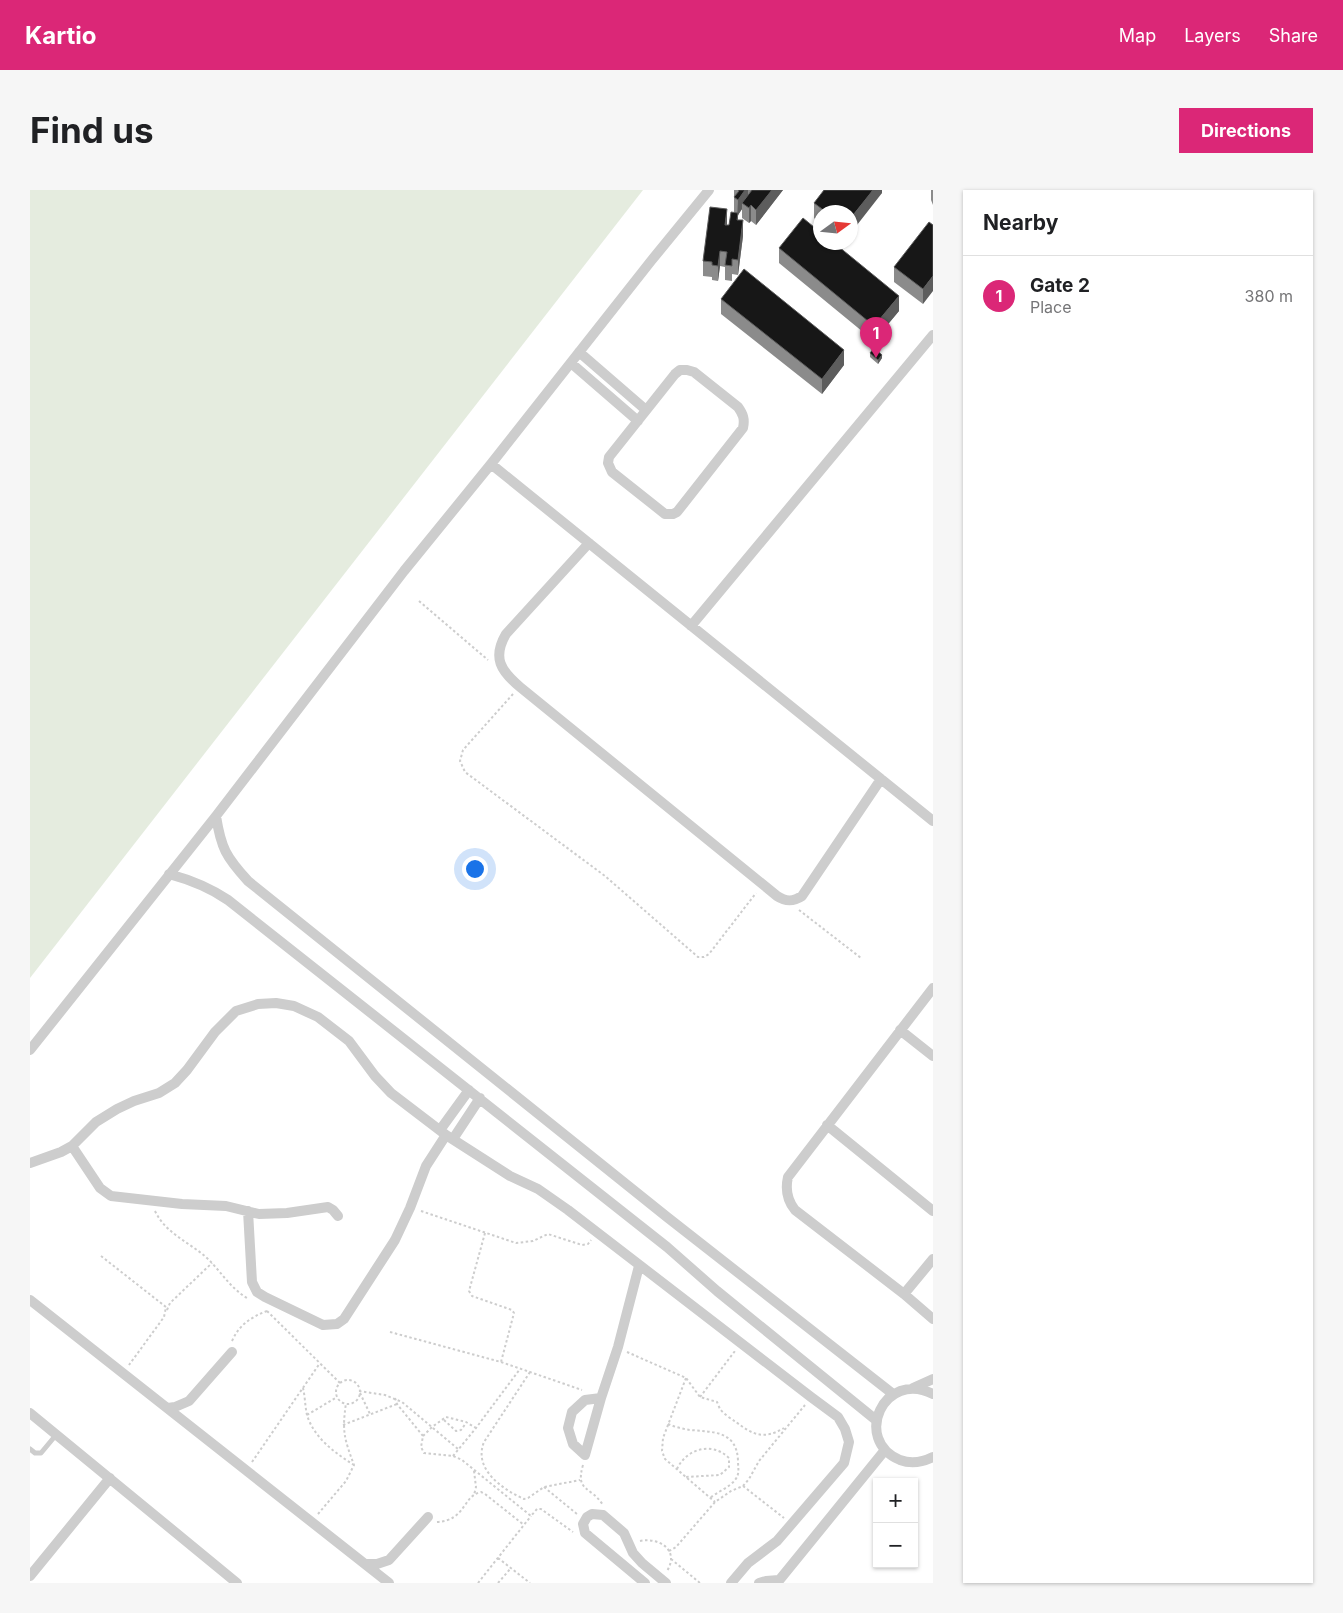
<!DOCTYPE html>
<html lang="en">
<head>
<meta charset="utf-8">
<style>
  :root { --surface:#fff; --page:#f6f6f6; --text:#202124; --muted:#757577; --line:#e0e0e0; --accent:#db2777 }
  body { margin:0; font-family:Inter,sans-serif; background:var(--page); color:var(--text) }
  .controls { position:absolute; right:15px; bottom:15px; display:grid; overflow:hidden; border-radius:0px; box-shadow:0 1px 4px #0004 }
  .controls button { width:45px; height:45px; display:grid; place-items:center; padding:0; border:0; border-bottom:1px solid var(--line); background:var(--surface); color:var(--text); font:25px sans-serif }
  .compass { position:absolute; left:783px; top:15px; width:45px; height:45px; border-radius:50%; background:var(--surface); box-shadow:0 1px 4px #0004; rotate:75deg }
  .you { position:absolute; left:444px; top:678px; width:18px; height:18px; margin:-12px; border:4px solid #fff; border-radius:50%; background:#1a73e8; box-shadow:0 0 0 8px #1a73e833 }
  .badge { display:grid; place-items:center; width:32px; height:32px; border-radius:50%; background:var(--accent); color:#fff; font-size:16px; font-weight:700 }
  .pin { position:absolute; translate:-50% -41px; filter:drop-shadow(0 1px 2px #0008) }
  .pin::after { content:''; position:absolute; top:26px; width:18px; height:15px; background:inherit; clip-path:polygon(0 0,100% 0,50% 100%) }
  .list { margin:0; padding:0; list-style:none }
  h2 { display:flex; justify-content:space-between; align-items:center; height:65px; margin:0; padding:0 20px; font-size:21px }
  h2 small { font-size:16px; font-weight:400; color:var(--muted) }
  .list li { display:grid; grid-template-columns:32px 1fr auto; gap:15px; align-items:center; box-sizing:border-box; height:80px; padding:0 20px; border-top:1px solid var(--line) }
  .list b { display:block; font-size:19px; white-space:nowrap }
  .list p { margin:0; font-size:16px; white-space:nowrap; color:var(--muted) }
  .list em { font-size:16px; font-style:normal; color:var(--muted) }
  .map { position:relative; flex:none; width:903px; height:1393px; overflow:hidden; border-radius:0px }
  header { display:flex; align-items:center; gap:30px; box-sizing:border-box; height:70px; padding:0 25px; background:var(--accent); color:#fff }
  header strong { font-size:24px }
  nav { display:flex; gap:28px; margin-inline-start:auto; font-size:18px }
  .intro { display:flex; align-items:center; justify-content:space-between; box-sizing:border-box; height:120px; padding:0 30px }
  h1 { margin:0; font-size:35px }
  .button { padding:12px 22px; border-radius:0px; background:var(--accent); color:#fff; font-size:18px; font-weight:700 }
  main { display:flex; gap:30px; padding:0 30px }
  aside { flex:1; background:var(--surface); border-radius:0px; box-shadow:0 1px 4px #0004 }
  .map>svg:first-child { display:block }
  .green { fill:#e5ecdf }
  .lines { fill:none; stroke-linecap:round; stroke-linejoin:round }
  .path { stroke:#cdcdcd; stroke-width:2; stroke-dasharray:2.5 2.5; stroke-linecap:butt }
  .lane { stroke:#cdcdcd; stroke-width:5 }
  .street { stroke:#cdcdcd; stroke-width:10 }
  .wall { fill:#8b8b8b }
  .shaded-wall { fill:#5d5d5d }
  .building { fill:#171717; stroke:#5d5d5d }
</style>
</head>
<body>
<header>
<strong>Kartio</strong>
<nav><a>Map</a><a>Layers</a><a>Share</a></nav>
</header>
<div class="intro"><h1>Find us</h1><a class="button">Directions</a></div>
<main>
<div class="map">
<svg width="903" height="1393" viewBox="0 0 903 1393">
  <rect width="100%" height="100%" fill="#fff"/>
  <!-- green -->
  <path class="green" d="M 0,0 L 613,0 L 0,788 Z"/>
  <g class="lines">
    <!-- path -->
    <path class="path" d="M 389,411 L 458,470
      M 483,504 L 433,560 L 430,571 L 435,582 L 575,686 L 668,767 L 674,767 L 679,764 L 726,703
      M 769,720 L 831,768
      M 125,1021 C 137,1046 163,1053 181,1072 C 193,1085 202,1099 217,1108
      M 391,1021 L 486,1053 L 503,1051 L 518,1044 L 552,1055 L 558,1054 L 561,1050
      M 455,1043 L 439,1101 L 442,1106 L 482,1120 L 484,1123 L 471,1172
      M 71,1066 L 136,1117 L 134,1127 L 99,1175
      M 137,1120 L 140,1113 L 182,1073
      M 237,1121 L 310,1193
      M 360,1142 L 471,1172 L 552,1200
      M 202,1151 C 209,1135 221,1127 237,1121
      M 597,1162 L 656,1188 L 670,1207 L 687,1212 C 688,1214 689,1217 690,1219 C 694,1224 701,1229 706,1232 C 723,1245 734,1250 754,1238
      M 500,1182 L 454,1252 C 443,1279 472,1299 494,1309 L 498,1308 L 514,1297 L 550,1290
      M 656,1188 L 633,1248 L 632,1261 L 635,1269 L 685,1312
      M306 1202a12 12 0 1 1 24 0a12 12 0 1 1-24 0Z
      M 273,1198 C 275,1206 275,1216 277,1225 C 284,1248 305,1263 324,1275
      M 329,1201 L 355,1205 L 372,1212 L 428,1259
      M 330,1203 L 340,1224
      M 670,1207 L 705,1161
      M 365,1208 L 367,1214 L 393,1246 L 391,1257 L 394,1263 L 423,1266 L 432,1270 L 501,1326 L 507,1319 L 511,1319 L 543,1342
      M 277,1225 L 307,1207
      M 414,1230 L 426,1241 L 431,1240 L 436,1233
      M 638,1234 C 645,1237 653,1239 660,1240 C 684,1242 707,1241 708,1271 C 708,1278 710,1284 705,1290 C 700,1297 687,1302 680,1308
      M 313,1235 L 367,1214
      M 393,1246 L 402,1237 L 416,1227 L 436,1232 L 446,1238
      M 423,1266 L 446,1238 L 490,1179
      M 222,1272 L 290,1173
      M 553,1275 C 545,1302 561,1296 573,1315
      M 647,1279 C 656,1259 682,1251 699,1268 L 699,1277 L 690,1285 L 656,1287
      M 444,1281 L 446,1297 L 444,1305
      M 713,1296 L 754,1328
      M 514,1297 L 547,1324
      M 288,1324 L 316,1291 L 324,1275 C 314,1248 312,1241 316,1213
      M 407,1332 C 437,1330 432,1306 451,1302 L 455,1304 L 494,1335
      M 610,1351 C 629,1347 650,1360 637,1381
      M 639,1361 L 646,1357 L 685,1312 L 701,1301 L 713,1296 L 719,1289 L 729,1271 L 775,1215
      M 468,1368 L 500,1393
      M 641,1369 L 670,1393
      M 448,1393 L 501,1326
      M 468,1393 L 481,1378"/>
    <!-- lane -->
    <path class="lane" d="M 0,1259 L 5,1263 L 11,1263 L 26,1245"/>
    <!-- street -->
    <path class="street" d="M 549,162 L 616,220
      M 541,173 L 608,231
      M 650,180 L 657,180 L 664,182 L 708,217 C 713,224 715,229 713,238 L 647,322 L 643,324 L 635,324 L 582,282 L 578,273 L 579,267 L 645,184 Z
      M 461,274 L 903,631
      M 559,353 L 476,444 C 462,468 471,481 490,497 L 747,706 C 756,712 763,712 772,706 L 851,589
      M 661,436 L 903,145
      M 186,626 C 191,658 196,667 218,691 L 637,1027 L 863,1204
      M 139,684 C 161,690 179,697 198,710 L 637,1057 L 687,1101 L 846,1230
      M 903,798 L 758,987 C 755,1000 757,1010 765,1020 L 874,1104 L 903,1129
      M 870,840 L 903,866
      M 0,860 L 186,626 L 374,381 L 461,274 L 621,71 L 679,0
      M 797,935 L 903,1021
      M 410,940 L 439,900
      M 423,949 L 450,908
      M 42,956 L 70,998 L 81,1006 L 152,1014 L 196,1016 L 229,1024 L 257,1023 L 298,1017 L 303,1020 L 308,1026
      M 0,973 L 31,962 L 42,956 L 66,932 L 87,919 L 104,911 L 129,903 L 145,893 L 157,880 L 185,842 L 206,821 L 228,814 L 246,813 L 264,816 L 288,827 L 319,851 L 345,886 L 361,903 L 416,945 L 480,986 L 508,999 L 538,1020 L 781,1207 L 808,1227 L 815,1239 L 819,1252 L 814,1273 L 747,1351 L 718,1373 L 701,1393
      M 218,1021 L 222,1092 L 227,1102 L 235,1107 L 293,1135 L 307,1134 L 314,1129 L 365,1050 L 380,1018 L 396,976 L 416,945
      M 874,1104 L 903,1069
      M 0,1110 L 359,1393
      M 883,1198 L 903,1189
      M 903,1204 C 854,1179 822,1250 870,1270 C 881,1274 893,1272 903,1267
      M 571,1208 L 555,1210 L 542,1222 L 538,1238 L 543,1254 L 555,1265 L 571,1208 L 588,1157 L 609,1076
      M 138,1218 L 145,1217 L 159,1211 L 202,1162
      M 0,1223 L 207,1393
      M 335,1374 L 347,1374 L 359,1370 L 398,1327
      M 0,1386 L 80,1288
      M 615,1393 L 555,1343 L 553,1334 L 557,1327 L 562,1324 L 573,1325 L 594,1343 L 603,1363 L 612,1373 L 636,1393
      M 729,1393 L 736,1391 L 749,1390
      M 747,1393 L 855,1260"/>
  </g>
  <!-- wall -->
  <path class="wall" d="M 704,0 L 753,0 L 726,35 L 721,31 L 719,33 L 712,28 L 712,19 L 708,25 L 708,30 L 713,46 L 708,85 L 702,84 L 702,91 L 695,90 L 695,77 L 690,76 L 688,91 L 682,90 L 682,87 L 673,86 L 673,71 L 697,35 L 699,35 L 704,22 Z
    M 852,0 L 852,3 L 820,22 L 790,22 L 790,33 L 784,28 L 784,13 Z
    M 901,0 L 903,0 L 903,15 L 901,10 Z
    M 903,35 L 893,114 L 864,92 L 864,77 Z
    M 749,58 L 869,121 L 844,151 L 749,73 Z
    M 691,109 L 814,175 L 792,204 L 691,124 Z
    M 840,163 L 852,168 L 848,174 L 840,167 Z"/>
  <!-- shaded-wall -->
  <path class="shaded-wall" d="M 715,0 L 718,0 L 718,12 L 712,13 L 712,19 L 708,25 L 708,38 L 707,30 L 708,10 Z
    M 742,0 L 753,0 L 726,35 L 726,20 Z
    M 843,0 L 852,0 L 852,3 L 820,44 L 820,29 Z
    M 721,15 L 721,31 L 719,33 L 719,18 Z
    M 697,19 L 697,34 L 695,50 L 695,35 Z
    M 713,30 L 713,46 L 708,85 L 708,70 Z
    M 690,61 L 690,76 L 688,91 L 688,76 Z
    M 903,86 L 903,101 L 893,114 L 893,99 Z
    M 869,106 L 869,121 L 844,151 L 844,136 Z
    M 814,160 L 814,175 L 792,204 L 792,189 Z
    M 852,165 L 852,168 L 848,174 L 848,170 Z"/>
  <!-- building -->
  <path class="building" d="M 708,0 L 715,0 L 708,10 L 704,7 L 709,1 Z
    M 722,0 L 742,0 L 726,20 L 721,15 L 719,18 L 712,13 Z
    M 794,0 L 843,0 L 820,29 L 820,22 L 796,22 L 784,13 Z
    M 680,17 L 697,19 L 695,35 L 699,35 L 701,22 L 708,23 L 707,30 L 713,30 L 708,70 L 702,69 L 702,76 L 695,75 L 697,62 L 690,61 L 688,76 L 682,75 L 682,72 L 673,71 Z
    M 773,28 L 790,42 L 790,52 L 803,52 L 869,106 L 844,136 L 749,58 Z
    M 899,32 L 903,35 L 903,86 L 893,99 L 864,77 Z
    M 714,79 L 814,160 L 792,189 L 691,109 Z
    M 844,158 L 852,165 L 848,170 L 840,163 Z"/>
</svg>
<div class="controls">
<button>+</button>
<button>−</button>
</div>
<svg class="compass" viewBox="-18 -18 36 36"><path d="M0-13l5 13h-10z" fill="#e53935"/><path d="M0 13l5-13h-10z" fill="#757577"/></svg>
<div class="you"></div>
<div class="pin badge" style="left:846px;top:168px">1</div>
</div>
<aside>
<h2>Nearby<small></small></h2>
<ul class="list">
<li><span class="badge">1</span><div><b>Gate 2</b><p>Place</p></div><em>380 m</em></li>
</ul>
</aside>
</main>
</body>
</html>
